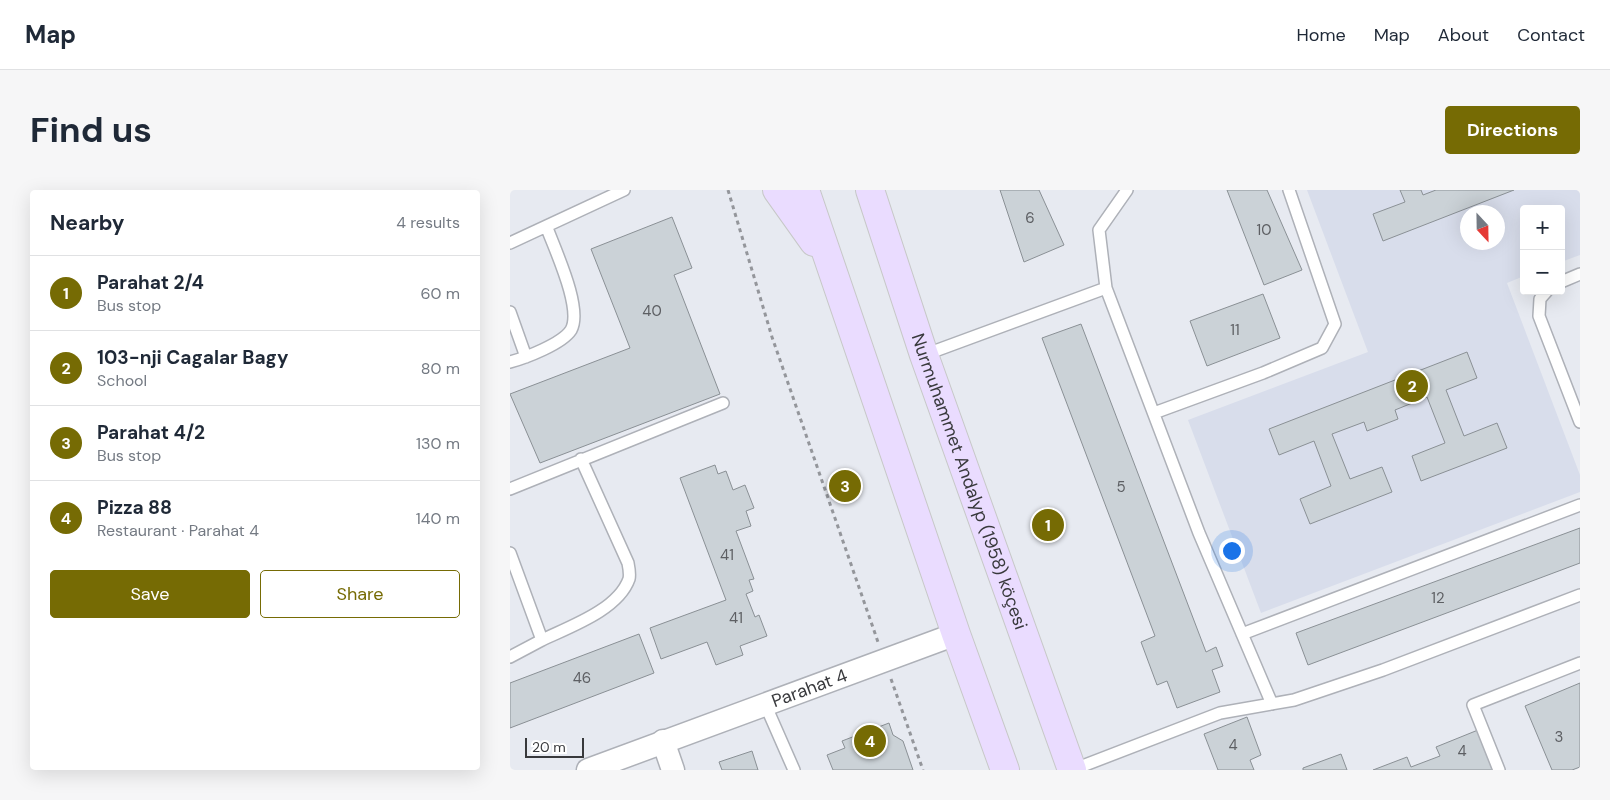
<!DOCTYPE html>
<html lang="en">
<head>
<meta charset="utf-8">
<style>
  :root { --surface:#fff; --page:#f6f6f7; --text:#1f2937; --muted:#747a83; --line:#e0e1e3; --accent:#766b04 }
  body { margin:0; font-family:"DM Sans",sans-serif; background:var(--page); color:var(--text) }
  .controls { position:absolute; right:15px; top:15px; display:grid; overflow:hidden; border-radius:5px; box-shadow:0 5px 20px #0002 }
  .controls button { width:45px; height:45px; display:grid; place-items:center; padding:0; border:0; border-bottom:1px solid var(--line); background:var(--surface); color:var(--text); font:25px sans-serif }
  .compass { position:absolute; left:950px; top:15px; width:45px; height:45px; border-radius:50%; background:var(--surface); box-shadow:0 5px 20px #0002; rotate:158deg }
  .scale { position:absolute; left:15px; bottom:12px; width:59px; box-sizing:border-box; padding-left:5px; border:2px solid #38393c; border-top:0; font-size:14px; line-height:18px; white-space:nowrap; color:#38393c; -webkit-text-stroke:4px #fff; paint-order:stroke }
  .you { position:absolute; left:721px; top:360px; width:18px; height:18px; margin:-12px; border:4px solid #fff; border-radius:50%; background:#1a73e8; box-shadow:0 0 0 8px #1a73e833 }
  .badge { display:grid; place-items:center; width:32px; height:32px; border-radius:50%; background:var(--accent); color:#fff; font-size:16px; font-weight:700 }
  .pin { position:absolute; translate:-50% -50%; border:2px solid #fff; box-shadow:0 1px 5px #0006 }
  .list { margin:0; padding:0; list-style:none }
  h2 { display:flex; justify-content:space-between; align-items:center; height:65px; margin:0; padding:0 20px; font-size:21px }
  h2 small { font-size:16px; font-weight:400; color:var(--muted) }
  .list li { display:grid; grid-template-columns:32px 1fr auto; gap:15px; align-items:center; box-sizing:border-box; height:75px; padding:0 20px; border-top:1px solid var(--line) }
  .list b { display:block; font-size:19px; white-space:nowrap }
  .list p { margin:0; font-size:16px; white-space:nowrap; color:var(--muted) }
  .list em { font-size:16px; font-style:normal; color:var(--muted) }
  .actions { display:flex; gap:10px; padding:15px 20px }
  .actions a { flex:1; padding:11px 0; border:1px solid var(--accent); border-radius:5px; text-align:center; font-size:18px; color:var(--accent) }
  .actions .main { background:var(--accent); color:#fff }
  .map { position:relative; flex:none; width:1070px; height:580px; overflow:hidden; border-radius:5px }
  header { display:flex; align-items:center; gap:30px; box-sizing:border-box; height:70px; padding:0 25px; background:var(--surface); border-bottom:1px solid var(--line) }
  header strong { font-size:24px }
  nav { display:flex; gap:28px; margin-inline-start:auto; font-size:18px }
  .intro { display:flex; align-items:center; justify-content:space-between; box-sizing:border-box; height:120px; padding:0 30px }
  h1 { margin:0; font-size:35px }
  .button { padding:12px 22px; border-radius:5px; background:var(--accent); color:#fff; font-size:18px; font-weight:700 }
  main { display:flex; gap:30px; padding:0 30px }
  aside { flex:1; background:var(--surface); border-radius:5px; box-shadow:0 5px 20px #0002 }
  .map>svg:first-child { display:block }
  .built { fill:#d8ddeb; fill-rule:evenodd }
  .building { fill:#cbd2d7; stroke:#8a9095 }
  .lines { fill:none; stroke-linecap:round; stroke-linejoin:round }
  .service-casing { stroke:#aeb1b8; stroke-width:14 }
  .minor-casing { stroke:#aeb1b8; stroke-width:25 }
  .primary-casing { stroke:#c7c8c8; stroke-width:30 }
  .path { stroke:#94969b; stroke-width:3; stroke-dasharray:4 4; stroke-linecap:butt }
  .service { stroke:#fff; stroke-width:11 }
  .minor { stroke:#fff; stroke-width:22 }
  .primary { stroke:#eadcff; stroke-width:28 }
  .labels { text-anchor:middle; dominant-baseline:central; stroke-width:4.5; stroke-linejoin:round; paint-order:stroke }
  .number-label { font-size:15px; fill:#5d5f63 }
  .street-label { font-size:18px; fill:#38393c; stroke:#fff }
</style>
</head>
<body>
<header>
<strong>Map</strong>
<nav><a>Home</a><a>Map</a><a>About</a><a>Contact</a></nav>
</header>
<div class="intro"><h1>Find us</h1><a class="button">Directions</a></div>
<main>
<aside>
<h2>Nearby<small>4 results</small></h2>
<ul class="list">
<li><span class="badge">1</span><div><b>Parahat 2/4</b><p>Bus stop</p></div><em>60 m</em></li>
<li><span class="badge">2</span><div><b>103-nji Cagalar Bagy</b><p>School</p></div><em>80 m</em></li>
<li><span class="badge">3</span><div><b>Parahat 4/2</b><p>Bus stop</p></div><em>130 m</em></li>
<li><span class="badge">4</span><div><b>Pizza 88</b><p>Restaurant · Parahat 4</p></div><em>140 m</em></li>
</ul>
<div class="actions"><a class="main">Save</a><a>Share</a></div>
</aside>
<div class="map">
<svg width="1070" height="580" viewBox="0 0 1070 580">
  <rect width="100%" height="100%" fill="#e7eaf1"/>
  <!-- built -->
  <path class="built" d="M 797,0 L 1070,0 L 1070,65 L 1051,72 L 1051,19 L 1014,19 L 1014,86 L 997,93 L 1070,285 L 1070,302 L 751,423 L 678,230 L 858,162 ZM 958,22 L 988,22 L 988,52 L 958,52 Z"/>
  <!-- building -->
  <path class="building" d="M 490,0 L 529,0 L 554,55 L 514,72 Z
    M 717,0 L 757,0 L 792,80 L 754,95 Z
    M 890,0 L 911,0 L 913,5 L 926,0 L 1004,0 L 873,51 L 863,24 L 895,12 Z
    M 162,27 L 182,78 L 164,85 L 210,204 L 30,273 L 0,204 L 120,158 L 81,59 Z
    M 753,104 L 770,148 L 697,176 L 680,131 Z
    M 571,134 L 696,462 L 706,457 L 713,476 L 702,480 L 710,502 L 667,518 L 657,491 L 647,495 L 631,452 L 645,446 L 532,148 Z
    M 957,162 L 967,188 L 936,200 L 954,246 L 987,233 L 997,258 L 911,291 L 902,266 L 935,253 L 917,207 L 885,220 L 888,229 L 857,241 L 854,232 L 822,244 L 840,289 L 872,277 L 882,302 L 800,334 L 790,309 L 821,296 L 804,251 L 769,265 L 759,239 Z
    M 205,275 L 208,284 L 216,281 L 223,300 L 235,295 L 244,318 L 236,321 L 241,336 L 226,341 L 244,389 L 239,390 L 243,401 L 236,404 L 245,427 L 249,425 L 257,446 L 230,456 L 233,465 L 206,475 L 197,452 L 151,469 L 140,438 L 216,410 L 170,288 Z
    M 1070,338 L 1070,373 L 798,475 L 786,443 Z
    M 129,444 L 144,483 L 0,538 L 0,493 Z
    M 1070,493 L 1070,577 L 1062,580 L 1042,580 L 1015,516 Z
    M 737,527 L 751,565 L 740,570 L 744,580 L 708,580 L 694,544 Z
    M 379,533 L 383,545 L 393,551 L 403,580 L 323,580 L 317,565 L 335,558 L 332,551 Z
    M 968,540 L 984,580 L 863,580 L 897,567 L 901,577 L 930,566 L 926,557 Z
    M 242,561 L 248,580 L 212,580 L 209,572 Z
    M 831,564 L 837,580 L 793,580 L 793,578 Z"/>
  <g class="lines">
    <defs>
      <path id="service" d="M 0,53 L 114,0
        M 1051,92 L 1070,84
        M 596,98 L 689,343 L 762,514
        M 1037,101 L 1030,109 L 1029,126 L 1070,232
        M 0,122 L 16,167
        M 414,165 L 596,98 L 589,40 L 617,0
        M 0,172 C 15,168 52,154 61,140 C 73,119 45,60 37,38
        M 644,223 L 753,183 L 812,158 L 825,134 L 779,0
        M 0,299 L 213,213
        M 0,363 L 32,450 L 0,467
        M 732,444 L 1070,315
        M 32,450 C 59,437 108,420 119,389 C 120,385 119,378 118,373 L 71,269
        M 255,514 L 284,580
        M 562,580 L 710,523 L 784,510 L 873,480 L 1070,405
        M 989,580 L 963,515 L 1070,473"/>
      <g id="minor">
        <path d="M 153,551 L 163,580"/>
        <path id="s1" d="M 78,580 L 446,444"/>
      </g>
      <g id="primary">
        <path d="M 267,0 L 304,52"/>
        <path d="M 295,0 L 446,444 L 495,580"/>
        <path id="s2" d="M 360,0 L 414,165 L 562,580"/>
      </g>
    </defs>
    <!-- service casing -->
    <use href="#service" class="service-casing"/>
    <!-- minor casing -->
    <use href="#minor" class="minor-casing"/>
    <!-- primary casing -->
    <use href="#primary" class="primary-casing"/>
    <!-- path -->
    <path class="path" d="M 218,0 L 262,147 L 368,452
      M 381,489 L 413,580"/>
    <!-- service -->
    <use href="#service" class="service"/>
    <!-- minor -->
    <use href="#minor" class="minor"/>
    <!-- primary -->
    <use href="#primary" class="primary"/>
  </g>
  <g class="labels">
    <!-- number labels -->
    <g class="number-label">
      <text x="520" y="28">6</text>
      <text x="754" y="40">10</text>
      <text x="142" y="121">40</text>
      <text x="725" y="140">11</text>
      <text x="611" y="297">5</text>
      <text x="217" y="365">41</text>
      <text x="928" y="408">12</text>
      <text x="226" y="428">41</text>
      <text x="72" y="488">46</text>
      <text x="1049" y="547">3</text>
      <text x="723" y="555">4</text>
      <text x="952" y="561">4</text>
    </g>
    <!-- street labels -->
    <g class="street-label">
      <text stroke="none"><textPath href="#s2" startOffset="308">Nurmuhammet Andalyp (1958) köçesi</textPath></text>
      <text stroke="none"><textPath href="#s1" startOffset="236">Parahat 4</textPath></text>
    </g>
  </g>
</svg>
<div class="controls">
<button>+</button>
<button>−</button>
</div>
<svg class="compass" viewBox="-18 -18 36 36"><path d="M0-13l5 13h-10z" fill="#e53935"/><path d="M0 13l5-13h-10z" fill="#747a83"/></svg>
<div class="scale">20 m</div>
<div class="you"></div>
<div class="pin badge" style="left:538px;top:335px">1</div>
<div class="pin badge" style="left:902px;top:196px">2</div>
<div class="pin badge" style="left:335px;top:296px">3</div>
<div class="pin badge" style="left:360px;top:551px">4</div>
</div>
</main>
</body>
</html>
